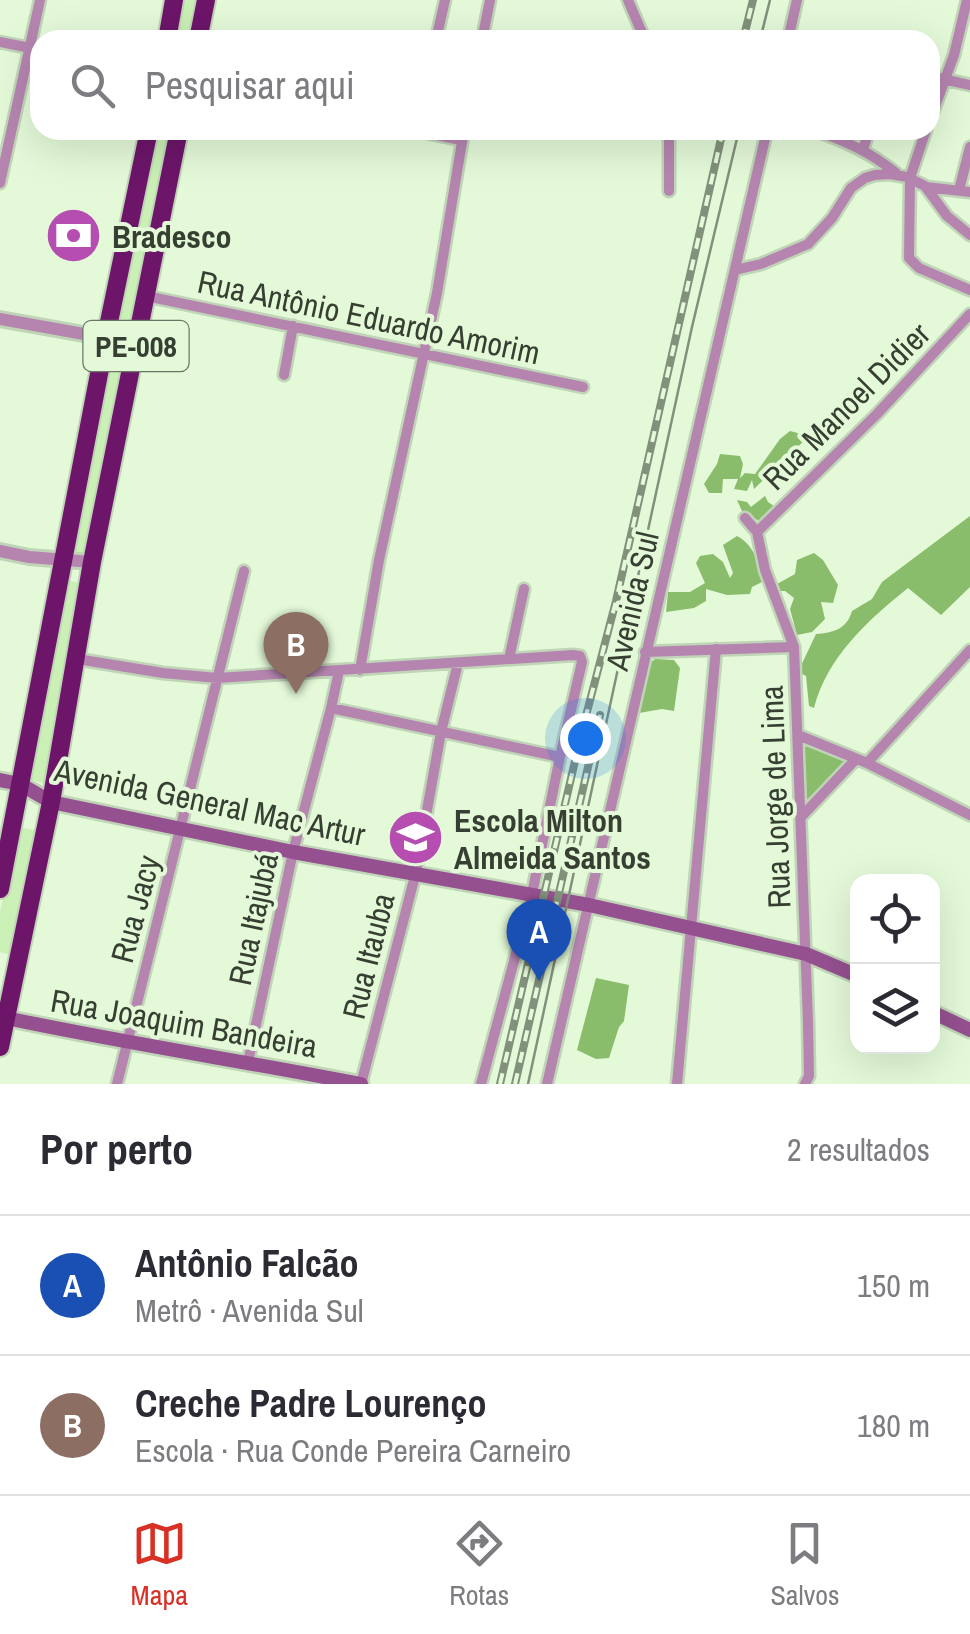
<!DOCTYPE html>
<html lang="pt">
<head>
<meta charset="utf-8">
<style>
  :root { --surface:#fff; --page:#f2f2f3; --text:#2b2b33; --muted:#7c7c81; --line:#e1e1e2; --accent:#d93025 }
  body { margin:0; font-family:"Archivo Narrow",sans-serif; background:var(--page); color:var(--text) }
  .controls { position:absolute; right:30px; bottom:30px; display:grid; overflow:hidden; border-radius:20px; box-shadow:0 10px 40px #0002 }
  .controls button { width:90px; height:90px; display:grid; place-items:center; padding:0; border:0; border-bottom:2px solid var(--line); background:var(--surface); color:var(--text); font:50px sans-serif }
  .you { position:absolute; left:585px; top:738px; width:35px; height:35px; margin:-25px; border:8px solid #fff; border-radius:50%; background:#1a73e8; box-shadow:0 0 0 15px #1a73e833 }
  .badge { display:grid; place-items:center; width:65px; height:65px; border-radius:50%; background:var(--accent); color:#fff; font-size:32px; font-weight:700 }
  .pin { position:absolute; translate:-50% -82px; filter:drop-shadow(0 2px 5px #0008) }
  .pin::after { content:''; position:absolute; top:52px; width:35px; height:30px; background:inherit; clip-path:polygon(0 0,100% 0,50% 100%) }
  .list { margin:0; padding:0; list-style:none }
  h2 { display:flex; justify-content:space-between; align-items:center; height:130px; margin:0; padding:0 40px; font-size:42px }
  h2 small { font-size:32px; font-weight:400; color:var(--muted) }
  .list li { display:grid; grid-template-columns:65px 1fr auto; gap:30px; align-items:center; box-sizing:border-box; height:140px; padding:0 40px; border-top:2px solid var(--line) }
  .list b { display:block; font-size:38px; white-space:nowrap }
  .list p { margin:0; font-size:32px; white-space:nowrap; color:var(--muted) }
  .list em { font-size:32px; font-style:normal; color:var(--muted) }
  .icon { flex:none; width:55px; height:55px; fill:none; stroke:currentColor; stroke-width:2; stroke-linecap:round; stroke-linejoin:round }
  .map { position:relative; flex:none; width:970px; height:1084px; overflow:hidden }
  .search { position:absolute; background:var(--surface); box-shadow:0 10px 40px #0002; left:30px; right:30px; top:30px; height:110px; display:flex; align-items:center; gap:25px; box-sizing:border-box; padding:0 35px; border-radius:30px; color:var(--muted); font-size:38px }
  .sheet { height:410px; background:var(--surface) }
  nav { display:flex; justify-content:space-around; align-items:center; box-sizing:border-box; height:140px; border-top:2px solid var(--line); background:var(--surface); font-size:28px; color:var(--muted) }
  nav a { display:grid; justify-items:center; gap:5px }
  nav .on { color:var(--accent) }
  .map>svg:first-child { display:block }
  .green { fill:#caf0b5 }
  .forest { fill:#8abd6b }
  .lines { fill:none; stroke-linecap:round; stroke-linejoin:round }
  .minor-casing { stroke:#c0d4b7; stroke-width:15 }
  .tertiary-casing { stroke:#c0d4b7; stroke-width:18 }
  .secondary-casing { stroke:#c0d4b7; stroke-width:19 }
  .trunk-casing { stroke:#c0d4b7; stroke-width:22 }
  .minor { stroke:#b585b0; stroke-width:10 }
  .tertiary { stroke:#b585b0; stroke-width:12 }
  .secondary { stroke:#955090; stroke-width:14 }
  .trunk { stroke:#6c1569; stroke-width:18 }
  .tram { stroke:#82917b; stroke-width:2.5 }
  .rail-casing { stroke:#82917b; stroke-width:8 }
  .rail { stroke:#e3f9d8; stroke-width:4; stroke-dasharray:11; stroke-linecap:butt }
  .labels { text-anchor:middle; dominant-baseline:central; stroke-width:8; stroke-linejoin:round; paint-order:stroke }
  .shield { fill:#e3f9d8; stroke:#6a7764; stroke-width:2.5 }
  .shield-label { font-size:30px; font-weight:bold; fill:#363f32 }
  .poi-label { font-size:32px; font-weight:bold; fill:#363f32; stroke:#e3f9d8; text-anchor:start }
  .street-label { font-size:32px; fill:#363f32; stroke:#e3f9d8 }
</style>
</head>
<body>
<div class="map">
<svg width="970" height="1084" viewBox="0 0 970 1084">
  <rect width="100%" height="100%" fill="#e3f9d8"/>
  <!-- green -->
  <path class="green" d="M 179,0 L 200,0 L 190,40 L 171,40 Z
    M 153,130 L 174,130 L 151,220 L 119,392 L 100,475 L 95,528 L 84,558 L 69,556 Z
    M 68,580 L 82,584 L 45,784 L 26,778 Z
    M 19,827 L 39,831 L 10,955 L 0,952 L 0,912 Z"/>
  <!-- forest -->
  <path class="forest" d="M 790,431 L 809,436 L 754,489 L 752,480 L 747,491 L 734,489 L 738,479 L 723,479 L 722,493 L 709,493 L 704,484 L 717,464 L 720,454 L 740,456 L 743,464 L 740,478 L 745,473 L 755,474 L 780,439 Z
    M 765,496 L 768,502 L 777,508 L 761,522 L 742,511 L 737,500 L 747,502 L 751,507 Z
    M 970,516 L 970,587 L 941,615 L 908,588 C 869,619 827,657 814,708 L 809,706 L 806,676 L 798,672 L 816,634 C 833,633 847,629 852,611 L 872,599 L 882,582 Z
    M 737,536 C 754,545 759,563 764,581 L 752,587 L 750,594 L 727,595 L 706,589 L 706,601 L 694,608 L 666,612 L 668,592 L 690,592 L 705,583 L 696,563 L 700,556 L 713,554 L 723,562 L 730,578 L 733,573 L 723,545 Z
    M 814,553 L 823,560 L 838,585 L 833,603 L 821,602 L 825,619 L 812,632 L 797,635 L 790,609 L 794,598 L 785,591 L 777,591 L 777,584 L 795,574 L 797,560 Z
    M 655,659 L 674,660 L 680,668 L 674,711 L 662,709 L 639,713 L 635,709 L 649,664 Z
    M 802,740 L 851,760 L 804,804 Z
    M 596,978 L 629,985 L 624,1021 L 619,1027 L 609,1058 L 596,1059 L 577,1050 Z"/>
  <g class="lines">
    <defs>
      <path id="minor" d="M 628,0 L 645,40
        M 436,40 L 445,0
        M 482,40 L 490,0
        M 788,40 L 797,0
        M 0,42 L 40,50
        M 930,76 L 970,85
        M 930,120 L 954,55 L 967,0
        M 412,130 L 461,140
        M 813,130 C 844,140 870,152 896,173
        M 926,130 L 910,178 L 909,258 L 919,268 L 970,290
        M 863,150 L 869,130
        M 0,183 L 40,0
        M 926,187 L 970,192
        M 959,190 L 970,147
        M 669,191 L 669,130
        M 735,270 L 761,264 L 808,244 L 832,218 L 851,188 L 865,178 L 875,175 L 890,174 L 907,177 L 925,186 L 947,216 L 970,235
        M 146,296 L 583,387
        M 284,375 L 293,326
        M 745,518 L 757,532 L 765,570 L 794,647 L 808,1022 L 809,1076 L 805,1084
        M 757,532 L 877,414 L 970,314
        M 645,652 L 794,647
        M 77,659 L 163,673 L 217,678 L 573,655 L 580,656 L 582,662 L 560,757 L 532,894 L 481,1084
        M 509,659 L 524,589
        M 360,670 L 379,560 L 437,293 L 464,130
        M 331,708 L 560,757
        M 798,735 L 867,763 L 970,815
        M 867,763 L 970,650
        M 802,816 L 856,759
        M 248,1062 L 293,852 L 331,708 L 339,671
        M 117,1084 L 244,571
        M 361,1084 L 416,872 L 441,732 L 458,663
        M 547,1084 L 767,130
        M 677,1084 L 716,649"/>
      <path id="tertiary" d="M 0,319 L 106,338
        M 0,551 L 29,557 L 92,562"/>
      <path id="secondary" d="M 0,780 L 20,784 L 51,802 L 293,852 L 589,905 L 806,954 L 858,976
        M 932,1012 L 970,1030
        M 0,1013 L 6,1018 C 124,1043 243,1061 361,1084"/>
      <path id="trunk" d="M 167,40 L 174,0
        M 198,40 L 206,0
        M 0,889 L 109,322 L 149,130
        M 0,1047 L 51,802 L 92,562 L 179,130"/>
    </defs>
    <!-- minor casing -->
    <use href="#minor" class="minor-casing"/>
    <!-- tertiary casing -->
    <use href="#tertiary" class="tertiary-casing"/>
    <!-- secondary casing -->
    <use href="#secondary" class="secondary-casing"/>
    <!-- trunk casing -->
    <use href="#trunk" class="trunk-casing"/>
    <!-- minor -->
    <use href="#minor" class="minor"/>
    <!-- tertiary -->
    <use href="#tertiary" class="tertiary"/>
    <!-- secondary -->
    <use href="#secondary" class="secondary"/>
    <!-- trunk -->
    <use href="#trunk" class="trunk"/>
    <!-- tram -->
    <path class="tram" d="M 760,40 L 770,0
      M 528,1084 L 692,327 L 739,130"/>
    <defs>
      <path id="rail" d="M 743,40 L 753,0
        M 500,1084 L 582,731 L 616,601 L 723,130
        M 515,1084 L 600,715"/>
    </defs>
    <!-- rail casing -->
    <use href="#rail" class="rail-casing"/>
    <!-- rail -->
    <use href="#rail" class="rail"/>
  </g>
  <!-- icons -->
  <defs>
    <symbol id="bank-disc" viewBox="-11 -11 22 22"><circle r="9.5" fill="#b64db0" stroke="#e3f9d8"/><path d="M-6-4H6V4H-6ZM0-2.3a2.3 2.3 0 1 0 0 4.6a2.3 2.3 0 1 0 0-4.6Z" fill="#fff"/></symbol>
    <symbol id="school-disc" viewBox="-11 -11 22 22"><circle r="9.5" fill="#b64db0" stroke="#e3f9d8"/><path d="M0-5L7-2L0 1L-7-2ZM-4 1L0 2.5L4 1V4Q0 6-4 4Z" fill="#fff"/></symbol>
  </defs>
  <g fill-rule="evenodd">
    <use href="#bank-disc" x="42" y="204" width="63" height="63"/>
    <use href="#school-disc" x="384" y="806" width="63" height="63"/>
  </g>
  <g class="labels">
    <!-- shield labels -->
    <rect class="shield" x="83.5" y="321" width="105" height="50" rx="8"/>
    <g class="shield-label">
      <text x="136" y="346">PE-008</text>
    </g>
    <!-- poi labels -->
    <g class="poi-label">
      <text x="112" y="236">Bradesco</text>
      <text x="454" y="820">Escola Milton<tspan x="454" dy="37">Almeida Santos</tspan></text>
    </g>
    <!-- street labels -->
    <g class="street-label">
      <text transform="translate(369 317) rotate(12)">Rua Antônio Eduardo Amorim</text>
      <text transform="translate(846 406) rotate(-45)">Rua Manoel Didier</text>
      <text transform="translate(632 601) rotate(-77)">Avenida Sul</text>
      <text transform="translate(775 797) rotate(-92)">Rua Jorge de Lima</text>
      <text transform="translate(210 802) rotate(12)">Avenida General Mac Artur</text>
      <text transform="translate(135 909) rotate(-75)">Rua Jacy</text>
      <text transform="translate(253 919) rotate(-78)">Rua Itajubá</text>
      <text transform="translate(368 956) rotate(-76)">Rua Itauba</text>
      <text transform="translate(184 1023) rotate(10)">Rua Joaquim Bandeira</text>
    </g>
  </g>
</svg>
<div class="controls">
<button><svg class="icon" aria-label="locate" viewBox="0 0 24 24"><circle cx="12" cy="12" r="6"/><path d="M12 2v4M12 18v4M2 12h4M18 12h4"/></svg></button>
<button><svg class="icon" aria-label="layers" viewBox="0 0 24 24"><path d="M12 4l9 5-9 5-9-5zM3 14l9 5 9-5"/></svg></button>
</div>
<div class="you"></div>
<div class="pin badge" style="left:539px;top:981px;background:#1a4fb4">A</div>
<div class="pin badge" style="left:296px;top:694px;background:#8d6e63">B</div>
<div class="search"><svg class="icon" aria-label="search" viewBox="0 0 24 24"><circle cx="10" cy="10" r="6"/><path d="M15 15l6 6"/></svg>Pesquisar aqui</div>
</div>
<section class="sheet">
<h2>Por perto<small>2 resultados</small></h2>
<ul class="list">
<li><span class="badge" style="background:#1a4fb4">A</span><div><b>Antônio Falcão</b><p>Metrô · Avenida Sul</p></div><em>150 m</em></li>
<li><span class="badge" style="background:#8d6e63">B</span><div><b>Creche Padre Lourenço</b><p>Escola · Rua Conde Pereira Carneiro</p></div><em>180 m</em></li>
</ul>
</section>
<nav>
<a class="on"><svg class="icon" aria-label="map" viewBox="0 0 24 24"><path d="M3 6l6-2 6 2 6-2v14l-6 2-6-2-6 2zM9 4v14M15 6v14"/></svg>Mapa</a>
<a><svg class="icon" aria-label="directions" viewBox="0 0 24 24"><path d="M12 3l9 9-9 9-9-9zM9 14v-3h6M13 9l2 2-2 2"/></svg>Rotas</a>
<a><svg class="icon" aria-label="saved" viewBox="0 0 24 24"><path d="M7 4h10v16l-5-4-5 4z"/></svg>Salvos</a>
</nav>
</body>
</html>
